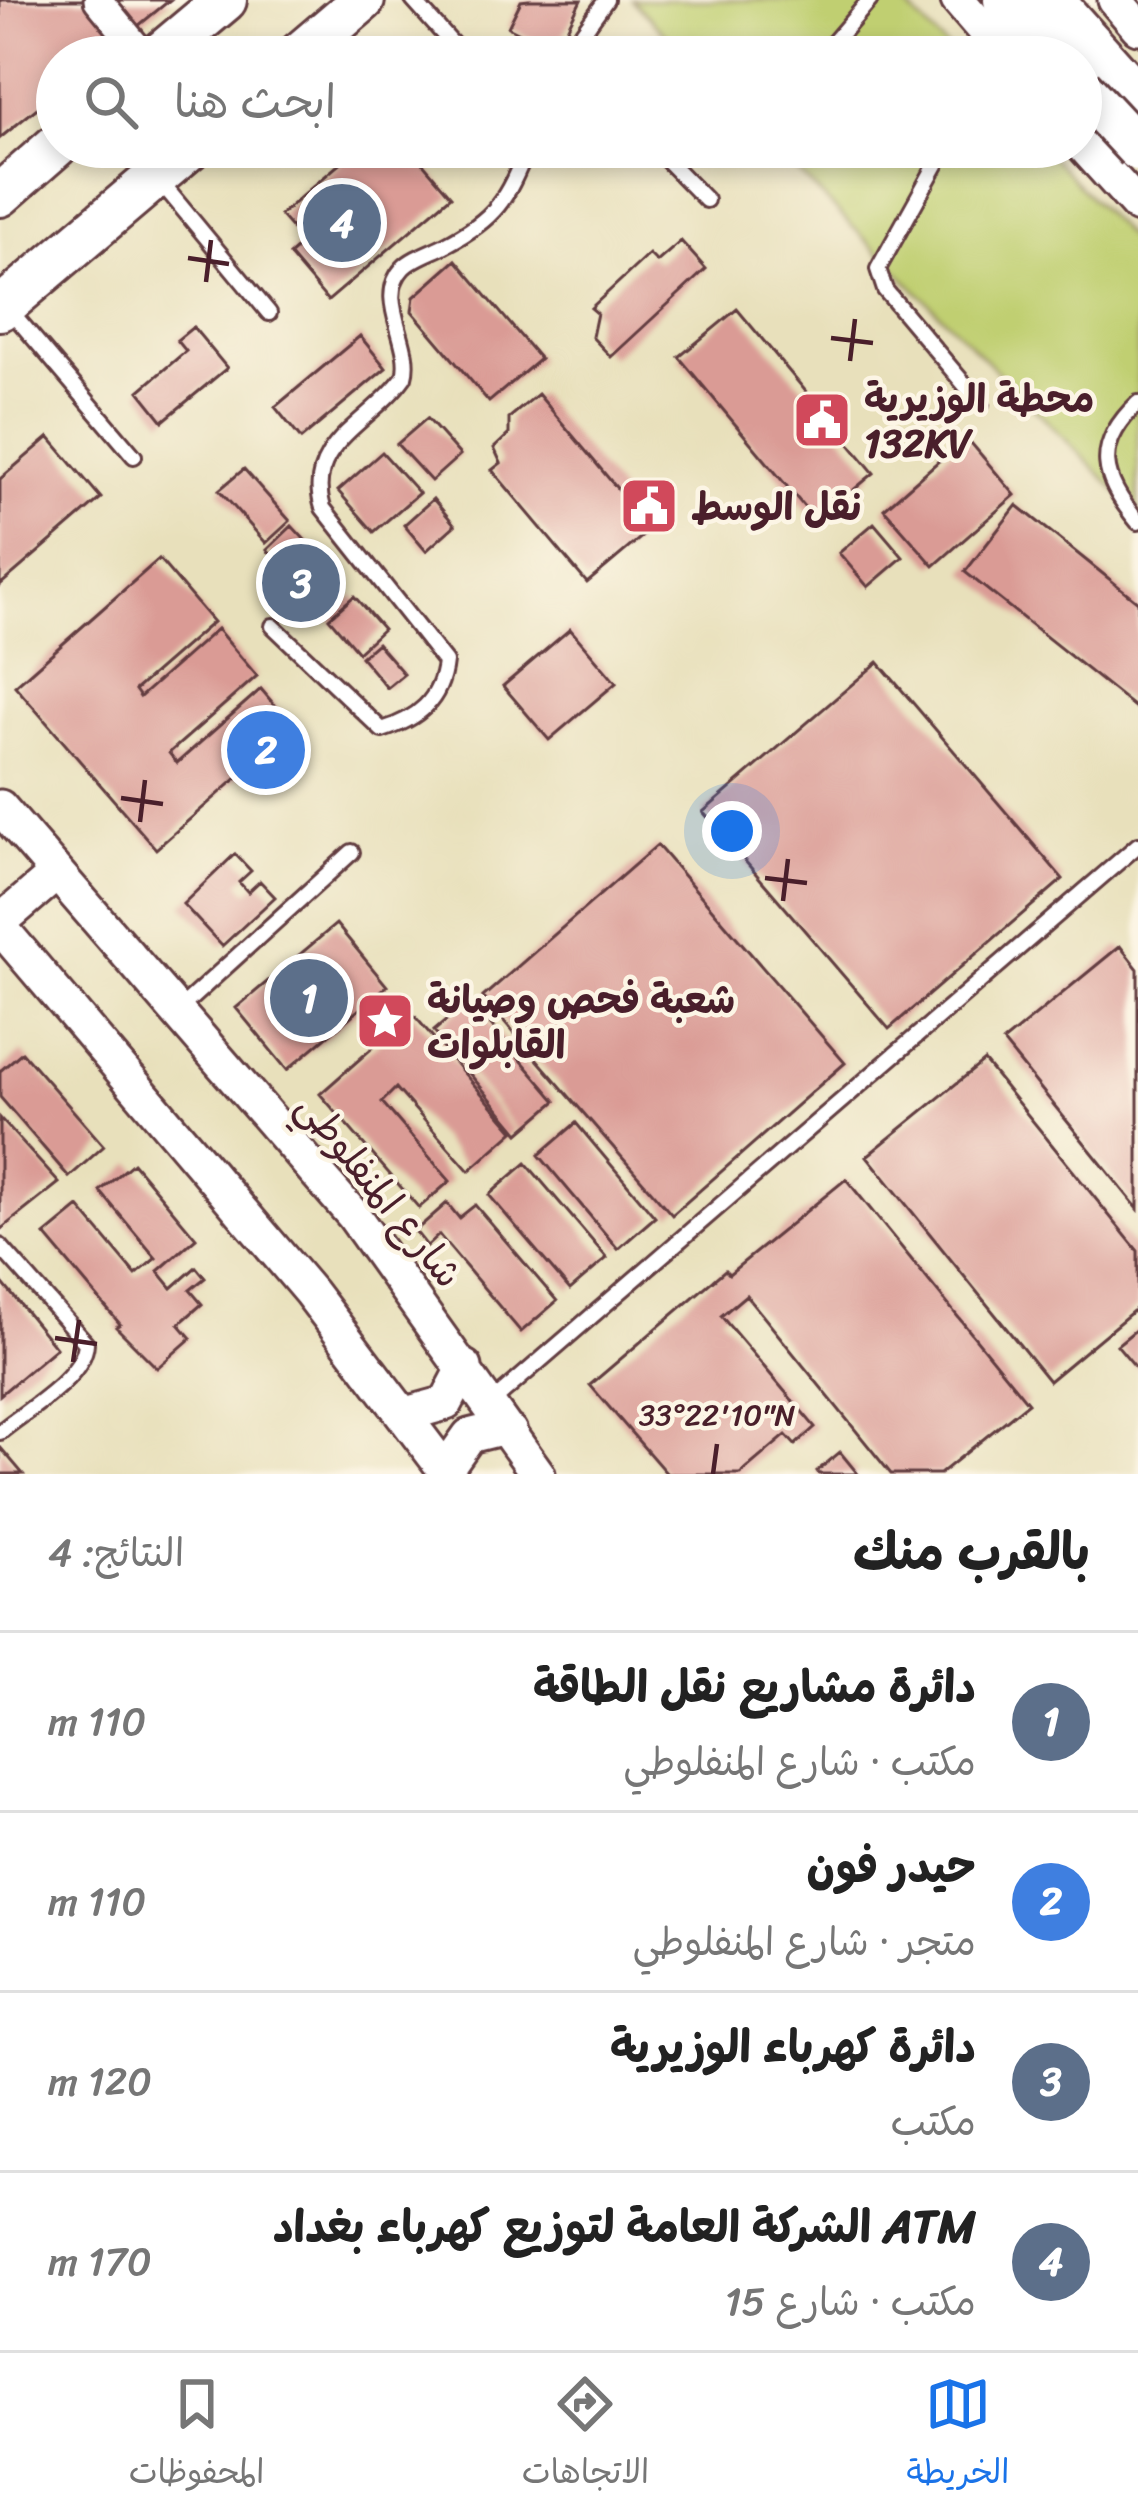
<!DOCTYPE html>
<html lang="ar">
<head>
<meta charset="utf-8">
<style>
  :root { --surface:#fff; --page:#f6f6f6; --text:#222; --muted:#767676; --line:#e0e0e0; --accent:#1a73e8 }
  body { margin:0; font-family:Sriracha,"Playpen Sans Arabic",sans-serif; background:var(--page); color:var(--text); direction:rtl }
  .you { position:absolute; left:732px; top:831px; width:42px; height:42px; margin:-30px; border:9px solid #fff; border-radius:50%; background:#1a73e8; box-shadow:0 0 0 18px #1a73e833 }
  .badge { display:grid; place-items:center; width:78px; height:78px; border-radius:50%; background:var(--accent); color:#fff; font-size:39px; font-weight:700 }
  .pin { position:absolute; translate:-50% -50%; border:6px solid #fff; box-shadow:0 3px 12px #0006 }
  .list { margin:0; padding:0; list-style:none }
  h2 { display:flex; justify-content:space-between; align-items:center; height:156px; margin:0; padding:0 48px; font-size:51px }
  h2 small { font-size:39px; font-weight:400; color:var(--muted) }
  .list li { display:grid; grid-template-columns:78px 1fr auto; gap:36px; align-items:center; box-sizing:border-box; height:180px; padding:0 48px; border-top:3px solid var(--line) }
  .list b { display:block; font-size:45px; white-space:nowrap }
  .list p { margin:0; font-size:39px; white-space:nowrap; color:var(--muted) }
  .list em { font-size:39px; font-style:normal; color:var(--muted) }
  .icon { flex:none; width:66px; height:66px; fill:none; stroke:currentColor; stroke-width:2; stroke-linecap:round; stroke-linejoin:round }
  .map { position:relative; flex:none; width:1138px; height:1474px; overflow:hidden; direction:ltr }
  .search { position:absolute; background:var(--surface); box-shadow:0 6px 18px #0003; left:36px; right:36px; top:36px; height:132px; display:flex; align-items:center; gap:30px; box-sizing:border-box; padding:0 42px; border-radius:66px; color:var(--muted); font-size:45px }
  .sheet { height:876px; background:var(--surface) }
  nav { display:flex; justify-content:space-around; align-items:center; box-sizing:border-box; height:168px; border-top:3px solid var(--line); background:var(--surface); font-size:33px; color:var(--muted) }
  nav a { display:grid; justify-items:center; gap:6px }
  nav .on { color:var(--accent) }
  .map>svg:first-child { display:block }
  .park { fill:#c0cf71; stroke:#85774e; stroke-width:3 }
  .building { fill:#da9b95 }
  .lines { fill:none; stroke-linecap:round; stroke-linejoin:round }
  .service-casing { stroke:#623c41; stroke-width:20 }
  .minor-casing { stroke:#623c41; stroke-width:33 }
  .tertiary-casing { stroke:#623c41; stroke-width:39 }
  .primary-casing { stroke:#623c41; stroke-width:48 }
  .service { stroke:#fff; stroke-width:14 }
  .minor { stroke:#fff; stroke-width:27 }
  .tertiary { stroke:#fff; stroke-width:33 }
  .primary { stroke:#fff; stroke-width:42 }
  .primary-bridge-casing { stroke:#623c41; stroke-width:48; stroke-linecap:butt }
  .primary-bridge { stroke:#fff; stroke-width:42 }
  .ticks { fill:none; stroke:#4a1f2b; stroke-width:4.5 }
  .labels { text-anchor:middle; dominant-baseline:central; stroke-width:9; stroke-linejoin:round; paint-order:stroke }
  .poi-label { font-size:39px; font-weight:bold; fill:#4a1f2b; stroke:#fcf5e5; text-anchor:start }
  .street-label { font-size:39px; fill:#4a1f2b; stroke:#fcf5e5 }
  .ticks-label { font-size:30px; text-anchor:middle; fill:#4a1f2b; stroke:#fcf5e5; stroke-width:9; stroke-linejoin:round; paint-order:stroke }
</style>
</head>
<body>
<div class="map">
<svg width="1138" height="1474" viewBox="0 0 1138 1474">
  <rect width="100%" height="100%" fill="#fcf5e5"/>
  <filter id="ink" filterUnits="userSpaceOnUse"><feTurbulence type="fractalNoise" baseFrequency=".00833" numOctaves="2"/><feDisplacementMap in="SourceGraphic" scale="24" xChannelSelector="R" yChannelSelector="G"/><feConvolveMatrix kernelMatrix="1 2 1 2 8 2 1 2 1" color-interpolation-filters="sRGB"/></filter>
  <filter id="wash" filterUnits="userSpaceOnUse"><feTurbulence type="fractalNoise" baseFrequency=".004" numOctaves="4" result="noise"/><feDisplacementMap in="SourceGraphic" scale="48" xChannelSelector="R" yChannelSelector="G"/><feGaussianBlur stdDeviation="2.7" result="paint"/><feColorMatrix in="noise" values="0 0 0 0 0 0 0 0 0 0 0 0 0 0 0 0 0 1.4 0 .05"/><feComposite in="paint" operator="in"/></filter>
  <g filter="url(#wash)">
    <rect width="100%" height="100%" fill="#e8e0bb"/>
    <!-- park -->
    <path class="park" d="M 632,0 L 901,0 L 956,57 L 687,57 Z
      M 773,147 L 1042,147 L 1138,248 L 1138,512 Z"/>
    <g id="blocks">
      <!-- building -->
      <path class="building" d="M 0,0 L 170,0 L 100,57 L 57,57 L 57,92 L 0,138 Z
        M 529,0 L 581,0 L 556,51 L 508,27 L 521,1 Z
        M 359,147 L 409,147 L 451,196 L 328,301 L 289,255 L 304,242 L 280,215 Z
        M 681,241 L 706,269 L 611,357 L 592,337 L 597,313 L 591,308 L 649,254 L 657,262 Z
        M 456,260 L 540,359 L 489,402 L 412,311 L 414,297 Z
        M 737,309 L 874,473 L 816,521 L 679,357 Z
        M 193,327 L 227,368 L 163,421 L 139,391 L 186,351 L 177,340 Z
        M 360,336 L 386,368 L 301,439 L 275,407 Z
        M 538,394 L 651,529 L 587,583 L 492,470 L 501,463 L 494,448 L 509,434 L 509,418 Z
        M 427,418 L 460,455 L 431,481 L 397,444 Z
        M 49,437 L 101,498 L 0,585 L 0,479 Z
        M 966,437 L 1015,495 L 934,566 L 884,509 Z
        M 382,452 L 419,493 L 374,532 L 338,491 Z
        M 244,469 L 290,521 L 266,543 L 219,490 Z
        M 433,499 L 455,525 L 426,551 L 404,525 Z
        M 1017,505 L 1138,602 L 1138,710 L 965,572 Z
        M 874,523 L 903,557 L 868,587 L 839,553 Z
        M 292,526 L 346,584 L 321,608 L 267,550 Z
        M 159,559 L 213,622 L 135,690 L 140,697 L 217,629 L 257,676 L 169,753 L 177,763 L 261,689 L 294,728 L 156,849 L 15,686 Z
        M 354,596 L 383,629 L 358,652 L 329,618 Z
        M 570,629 L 616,683 L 549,740 L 503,686 Z
        M 377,643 L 404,674 L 387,688 L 361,657 Z
        M 878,662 L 1063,879 L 889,1029 L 703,812 Z
        M 657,845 L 845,1063 L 672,1215 L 483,997 Z
        M 235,854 L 251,871 L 239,882 L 248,892 L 260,881 L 275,897 L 222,946 L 183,904 Z
        M 336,924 L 387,986 L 287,1070 L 236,1008 Z
        M 1120,946 L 1138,969 L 1138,1209 L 1003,1042 Z
        M 470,1000 L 556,1101 L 519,1133 L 434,1031 Z
        M 412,1013 L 514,1131 L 469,1171 L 396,1088 L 382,1102 L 450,1181 L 419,1208 L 320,1094 Z
        M 22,1052 L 104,1146 L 69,1177 L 0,1097 L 0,1071 Z
        M 984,1061 L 1138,1251 L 1138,1307 L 1049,1381 L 867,1156 Z
        M 0,1118 L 59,1183 L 0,1230 Z
        M 576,1123 L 655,1217 L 618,1249 L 539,1155 Z
        M 133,1163 L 196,1238 L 158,1271 L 172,1288 L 196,1267 L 205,1278 L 190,1290 L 202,1304 L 179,1324 L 191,1338 L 157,1368 L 116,1327 L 120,1324 L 45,1235 L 79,1207 L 136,1275 L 156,1258 L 100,1191 Z
        M 526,1163 L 607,1258 L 570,1290 L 489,1195 Z
        M 846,1179 L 1028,1403 L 940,1474 L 891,1474 L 746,1295 L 721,1316 L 815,1427 L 795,1445 L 786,1435 L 740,1474 L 667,1474 L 590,1385 L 725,1270 L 729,1274 Z
        M 447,1203 L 459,1218 L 475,1205 L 557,1301 L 521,1332 L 439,1235 L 427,1246 L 415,1231 Z
        M 0,1280 L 56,1348 L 0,1395 Z
        M 1138,1328 L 1138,1370 L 1117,1345 Z
        M 0,1447 L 23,1474 L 0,1474 Z
        M 840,1452 L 858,1474 L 819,1474 L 817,1471 Z"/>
    </g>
  </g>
  <g filter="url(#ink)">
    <use href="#blocks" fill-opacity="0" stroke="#623c41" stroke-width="3"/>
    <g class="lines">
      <defs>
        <path id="service" d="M 413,0 L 464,57
          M 565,57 L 606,0
          M 821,57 L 870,0
          M 654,147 L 706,200
          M 946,147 L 878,269 L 885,290 L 981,404
          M 159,180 L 269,313
          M 9,309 L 134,456
          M 1138,403 C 1092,446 1102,479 1138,522
          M 273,626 L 382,730 C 417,719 441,701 445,662 L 323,508 C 303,445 373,421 404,377 C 414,343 374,299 403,268 C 412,258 434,251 445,245 C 497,218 506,200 528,147
          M 177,1011 L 352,852
          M 0,1246 L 86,1343 C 84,1378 26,1410 0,1432
          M 491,1403 L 1138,845"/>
        <path id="minor" d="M 98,0 L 145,57"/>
        <path id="tertiary" d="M 958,0 L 1007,57
          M 1115,0 L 1138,27
          M 1081,143 L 1138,206
          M 0,807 L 353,1215 L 538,1474
          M 0,922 L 57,873
          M 0,927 L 310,1292 L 448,1474
          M 406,1414 L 446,1403 L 465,1367
          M 445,1470 L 469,1436 L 497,1429 L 510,1432"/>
        <path id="primary" d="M 1005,0 L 1053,57
          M 1052,0 L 1138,96
          M 157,57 L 225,0
          M 296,57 L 363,0
          M 0,195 L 57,145
          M 0,309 L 191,147"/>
      </defs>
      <!-- service casing -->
      <use href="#service" class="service-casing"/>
      <!-- minor casing -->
      <use href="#minor" class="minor-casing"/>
      <!-- tertiary casing -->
      <use href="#tertiary" class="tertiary-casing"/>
      <!-- primary casing -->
      <use href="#primary" class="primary-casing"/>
      <!-- service -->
      <use href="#service" class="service"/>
      <!-- minor -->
      <use href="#minor" class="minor"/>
      <!-- tertiary -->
      <use href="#tertiary" class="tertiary"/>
      <!-- primary -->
      <use href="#primary" class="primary"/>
      <defs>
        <path id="primary-bridge" d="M 1081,88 L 1138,149"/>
      </defs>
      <!-- primary-bridge casing -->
      <use href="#primary-bridge" class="primary-bridge-casing"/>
      <!-- primary-bridge -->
      <use href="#primary-bridge" class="primary-bridge"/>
    </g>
  </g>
  <!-- ticks -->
  <path class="ticks" d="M 188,258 L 229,264M 206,282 L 211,240M 831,338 L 873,343M 850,361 L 855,319M 121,798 L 163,804M 140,822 L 145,780M 765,878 L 807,883M 783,901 L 788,859M 55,1338 L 97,1344M 73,1362 L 79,1320M 713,1474 L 717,1444"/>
  <!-- icons -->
  <defs>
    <symbol id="civic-square" viewBox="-11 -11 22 22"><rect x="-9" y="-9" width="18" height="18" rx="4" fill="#d1495b" stroke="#fcf5e5"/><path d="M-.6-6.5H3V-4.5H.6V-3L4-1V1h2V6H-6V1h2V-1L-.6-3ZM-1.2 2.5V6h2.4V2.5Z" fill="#fff"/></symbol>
    <symbol id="sight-square" viewBox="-11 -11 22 22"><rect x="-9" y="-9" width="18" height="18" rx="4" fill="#d1495b" stroke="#fcf5e5"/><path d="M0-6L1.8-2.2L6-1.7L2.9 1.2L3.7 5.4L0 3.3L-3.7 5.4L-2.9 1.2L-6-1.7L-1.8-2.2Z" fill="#fff"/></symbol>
  </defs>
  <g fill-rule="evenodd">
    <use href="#civic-square" x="789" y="387" width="66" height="66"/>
    <use href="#civic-square" x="616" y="473" width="66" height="66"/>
    <use href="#sight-square" x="352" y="988" width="66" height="66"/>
  </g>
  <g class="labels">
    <!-- poi labels -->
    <g class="poi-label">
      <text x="864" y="398">محطة الوزيرية<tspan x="864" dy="45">132KV</tspan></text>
      <text x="691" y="506">نقل الوسط</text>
      <text x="427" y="999">شعبة فحص وصيانة<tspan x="427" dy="45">القابلوات</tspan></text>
    </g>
    <!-- street labels -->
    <g class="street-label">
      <text transform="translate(380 1190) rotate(51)">شارع المنفلوطي</text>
    </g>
  </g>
  <g class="ticks-label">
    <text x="717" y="1425">33°22'10"N</text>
  </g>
</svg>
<div class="you"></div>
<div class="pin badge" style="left:309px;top:998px;background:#5c6f8a">1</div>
<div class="pin badge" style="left:266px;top:750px;background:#3f7fe0">2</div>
<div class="pin badge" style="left:301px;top:583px;background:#5c6f8a">3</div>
<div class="pin badge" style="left:342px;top:223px;background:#5c6f8a">4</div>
<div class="search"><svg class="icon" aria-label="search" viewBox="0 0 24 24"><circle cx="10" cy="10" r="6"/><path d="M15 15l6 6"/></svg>ابحث هنا</div>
</div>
<section class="sheet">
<h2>بالقرب منك<small>النتائج: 4</small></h2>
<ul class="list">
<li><span class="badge" style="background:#5c6f8a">1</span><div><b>دائرة مشاريع نقل الطاقة</b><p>مكتب · شارع المنفلوطي</p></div><em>110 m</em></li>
<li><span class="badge" style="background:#3f7fe0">2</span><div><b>حيدر فون</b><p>متجر · شارع المنفلوطي</p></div><em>110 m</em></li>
<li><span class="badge" style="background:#5c6f8a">3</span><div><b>دائرة كهرباء الوزيرية</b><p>مكتب</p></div><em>120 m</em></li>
<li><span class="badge" style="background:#5c6f8a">4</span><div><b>ATM الشركة العامة لتوزيع كهرباء بغداد</b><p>مكتب · شارع 15</p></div><em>170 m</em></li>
</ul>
</section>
<nav>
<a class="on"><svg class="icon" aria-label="map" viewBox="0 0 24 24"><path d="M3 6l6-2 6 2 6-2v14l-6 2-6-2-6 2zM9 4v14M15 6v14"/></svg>الخريطة</a>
<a><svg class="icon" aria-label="directions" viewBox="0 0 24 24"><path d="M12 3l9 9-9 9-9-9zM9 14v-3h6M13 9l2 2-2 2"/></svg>الاتجاهات</a>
<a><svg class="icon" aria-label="saved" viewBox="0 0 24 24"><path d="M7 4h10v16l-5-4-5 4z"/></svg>المحفوظات</a>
</nav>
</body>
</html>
